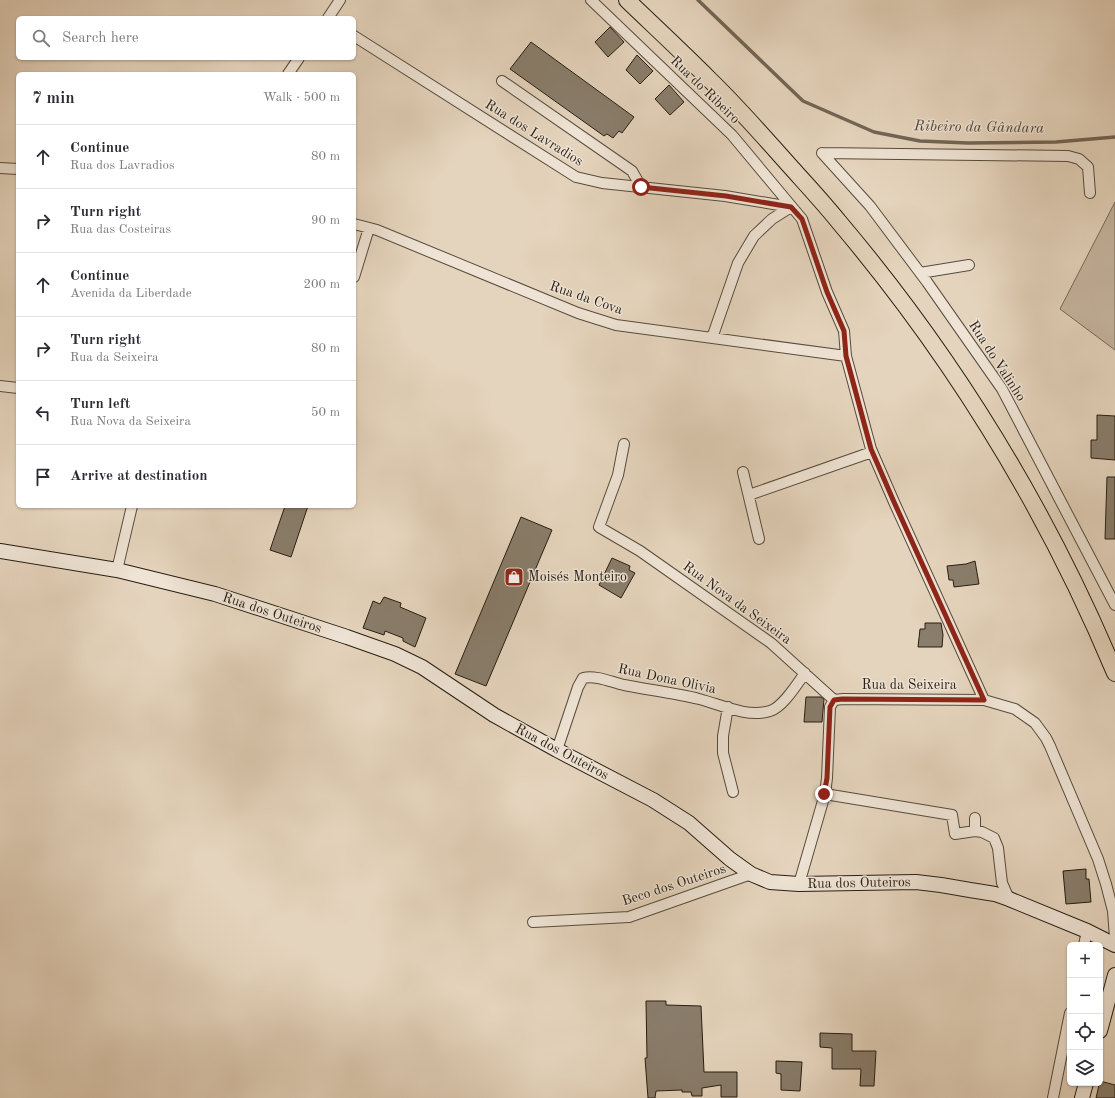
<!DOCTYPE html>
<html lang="en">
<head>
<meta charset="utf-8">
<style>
  :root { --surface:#fff; --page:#f2f2f3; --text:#2b2b33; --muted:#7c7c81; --line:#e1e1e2 }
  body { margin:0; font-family:"Old Standard TT",serif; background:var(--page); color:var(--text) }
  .controls { position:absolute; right:12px; bottom:12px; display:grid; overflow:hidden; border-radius:6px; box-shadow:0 1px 3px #0004 }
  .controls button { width:36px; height:36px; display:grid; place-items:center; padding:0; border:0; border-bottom:1px solid var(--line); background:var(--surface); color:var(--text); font:20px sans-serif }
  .stop { position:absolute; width:12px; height:12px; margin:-9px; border:3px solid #8f2418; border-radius:50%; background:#fff }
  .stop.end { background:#8f2418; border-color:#fff; box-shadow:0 1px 4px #0008 }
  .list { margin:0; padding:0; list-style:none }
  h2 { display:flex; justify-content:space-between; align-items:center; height:52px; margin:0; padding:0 16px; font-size:17px }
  h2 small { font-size:13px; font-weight:400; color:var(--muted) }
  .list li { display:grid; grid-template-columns:26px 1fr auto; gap:12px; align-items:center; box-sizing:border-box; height:64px; padding:0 16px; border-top:1px solid var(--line) }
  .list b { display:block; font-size:15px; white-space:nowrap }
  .list p { margin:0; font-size:13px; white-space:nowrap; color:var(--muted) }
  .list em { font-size:13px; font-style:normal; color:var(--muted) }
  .icon { flex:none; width:22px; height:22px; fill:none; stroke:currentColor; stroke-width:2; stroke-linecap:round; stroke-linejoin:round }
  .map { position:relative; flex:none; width:1115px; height:1098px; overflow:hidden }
  .search { position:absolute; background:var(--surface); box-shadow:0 1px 3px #0004; left:16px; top:16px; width:340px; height:44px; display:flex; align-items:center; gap:10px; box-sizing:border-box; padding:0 14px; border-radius:6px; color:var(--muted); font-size:15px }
  .panel { position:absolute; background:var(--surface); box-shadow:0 1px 3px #0004; left:16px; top:72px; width:340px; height:436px; border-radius:6px }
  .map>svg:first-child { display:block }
  .green { fill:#c5b5a0; stroke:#766a59 }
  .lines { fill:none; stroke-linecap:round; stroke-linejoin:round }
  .stream { stroke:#726656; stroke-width:3.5 }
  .building { fill:#897d6b; stroke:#261e12 }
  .street-casing { stroke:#564c3d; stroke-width:12 }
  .secondary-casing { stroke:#261e12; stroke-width:16 }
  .primary-casing { stroke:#261e12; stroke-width:18 }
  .street { stroke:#eee3d4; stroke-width:10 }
  .secondary { stroke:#eee3d4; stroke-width:14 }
  .primary { stroke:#e5d4bd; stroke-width:16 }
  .route { stroke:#8f2418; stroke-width:5 }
  .labels { text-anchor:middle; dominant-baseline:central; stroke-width:3; stroke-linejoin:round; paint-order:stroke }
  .street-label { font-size:14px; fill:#261e12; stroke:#eee3d4 }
  .poi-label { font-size:14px; fill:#261e12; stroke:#eee3d4; text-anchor:start }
  .water-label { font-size:15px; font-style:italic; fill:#52483a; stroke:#eee3d4 }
</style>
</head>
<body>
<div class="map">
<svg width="1115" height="1098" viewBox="0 0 1115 1098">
  <rect width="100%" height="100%" fill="#e5d4bd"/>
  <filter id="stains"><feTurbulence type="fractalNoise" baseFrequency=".005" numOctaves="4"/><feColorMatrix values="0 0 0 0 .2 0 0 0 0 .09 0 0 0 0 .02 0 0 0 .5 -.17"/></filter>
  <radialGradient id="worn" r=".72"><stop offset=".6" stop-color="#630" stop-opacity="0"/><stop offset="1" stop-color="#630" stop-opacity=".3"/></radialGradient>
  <!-- green -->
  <path class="green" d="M 1115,202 L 1115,350 L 1060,309 Z"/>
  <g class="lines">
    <!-- stream -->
    <path class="stream" d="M 698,0 L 803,101 L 874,132 L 920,141 L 968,143 L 1056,142 L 1115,137"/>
  </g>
  <!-- building -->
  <path class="building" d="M 610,27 L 624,42 L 608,57 L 595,42 Z
    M 531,42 L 634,117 L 622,133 L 619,131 L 613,138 L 607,134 L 604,136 L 510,69 Z
    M 637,55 L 653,71 L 640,84 L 626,70 Z
    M 669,85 L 684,102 L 670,115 L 655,99 Z
    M 1097,415 L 1115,416 L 1115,460 L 1091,458 L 1091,440 L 1097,440 Z
    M 1107,477 L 1115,477 L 1115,539 L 1105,539 Z
    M 285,506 L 308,506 L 291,557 L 270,550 Z
    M 521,517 L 552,530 L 486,686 L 455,674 Z
    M 612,558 L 630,566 L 629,570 L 635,573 L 621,598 L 599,585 Z
    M 975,561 L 979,584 L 954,587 L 953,580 L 949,580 L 947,566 L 966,564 Z
    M 384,597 L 401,603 L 400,607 L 426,618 L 415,647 L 403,641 L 403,638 L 385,631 L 384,635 L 363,628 L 373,601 L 380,604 Z
    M 925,623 L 941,623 L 943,635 L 942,647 L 918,647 L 920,629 L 925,629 Z
    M 806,697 L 821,697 L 824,699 L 822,722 L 804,722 Z
    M 1086,869 L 1086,879 L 1089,879 L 1091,902 L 1066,904 L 1063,871 Z
    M 646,1001 L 666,1001 L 666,1005 L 701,1006 L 704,1072 L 737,1072 L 737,1097 L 721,1097 L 721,1085 L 702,1088 L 702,1096 L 692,1096 L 691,1092 L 682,1092 L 682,1090 L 656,1091 L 655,1098 L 648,1098 L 645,1058 L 647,1058 Z
    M 820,1033 L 852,1034 L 852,1051 L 876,1051 L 874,1086 L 860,1086 L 861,1069 L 832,1069 L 832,1048 L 820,1047 Z
    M 776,1061 L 802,1062 L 800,1091 L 781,1090 L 781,1074 L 776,1073 Z
    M 1100,1081 L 1115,1085 L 1115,1098 L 1096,1098 Z"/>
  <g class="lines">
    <defs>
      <path id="street" d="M 591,0 L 732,135 L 802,219 L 827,292 L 844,331 L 846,356 L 871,449 L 894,502 L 984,700
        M 328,18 L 340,0
        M 354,36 L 576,177 L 602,183 L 725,196 L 791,207
        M 288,74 L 299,58
        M 502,81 L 632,171 L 641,187
        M 822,153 L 870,206 L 927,282 L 1002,389 L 1115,605
        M 822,153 L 1068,156 L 1079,159 L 1088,167 L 1090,193
        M 0,168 L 18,169
        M 354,224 L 377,230 L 578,313 L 616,325 L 846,356
        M 920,273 L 969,265
        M 354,277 L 369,228
        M 712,338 L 738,263 L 754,236 L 772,219 L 791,207
        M 0,386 L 18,388
        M 624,444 L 618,475 L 599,527 L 640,551 L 771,643 L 834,700
        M 743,472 L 759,539
        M 749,495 L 872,452
        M 117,570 L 132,506
        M 834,700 L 843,699 L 984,700 L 1015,709 L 1035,723 L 1046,738 L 1050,746 L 1098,859 L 1106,884 L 1113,911 L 1115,938
        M 728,707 L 723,736 L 723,753 L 733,792
        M 557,750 L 578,687 L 583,678 C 596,675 611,682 624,685 C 649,690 675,693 699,699 C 722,705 747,718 770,711 C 783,707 797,684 805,673
        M 825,794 L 952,815 L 955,834 L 975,831
        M 975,818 L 975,831 L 982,832 L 994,838 L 998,848 L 1002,883 L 1009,899
        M 799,884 L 825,794 L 827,778 L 830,707 L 834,700
        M 533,922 L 629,917 L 751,874
        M 1084,945 L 1087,931
        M 1053,1098 L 1070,1013"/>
      <path id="secondary" d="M 0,551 L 117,570 L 215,594 L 347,637 L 395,654 L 422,667 L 494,715 L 557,750 L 653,800 L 689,823 L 730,859 L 751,874 L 770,882 L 799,884 L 916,882 L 941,885 L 970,890 L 995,894 L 1009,899 L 1087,931 L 1115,945
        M 1100,1031 L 1115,975
        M 1082,1098 L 1086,1083"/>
      <path id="primary" d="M 627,0 C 654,26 682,52 709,79 C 737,106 763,136 789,165 C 806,184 823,202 839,222 C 953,357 1047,510 1115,673"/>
    </defs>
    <!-- street casing -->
    <use href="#street" class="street-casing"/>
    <!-- secondary casing -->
    <use href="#secondary" class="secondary-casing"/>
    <!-- primary casing -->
    <use href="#primary" class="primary-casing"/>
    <!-- street -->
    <use href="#street" class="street"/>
    <!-- secondary -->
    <use href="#secondary" class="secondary"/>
    <!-- primary -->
    <use href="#primary" class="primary"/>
  </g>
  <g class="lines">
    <!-- route -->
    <path class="route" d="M 641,187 L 726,196 L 791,207 L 802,219 L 827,292 L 844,331 L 846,356 L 871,449 L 894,502 L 984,700 L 842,699 L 834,700 L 830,707 L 827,778 L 824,794"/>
  </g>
  <!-- icons -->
  <defs>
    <symbol id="shop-square" viewBox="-11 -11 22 22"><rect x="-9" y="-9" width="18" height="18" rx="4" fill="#8f2418" stroke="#eee3d4"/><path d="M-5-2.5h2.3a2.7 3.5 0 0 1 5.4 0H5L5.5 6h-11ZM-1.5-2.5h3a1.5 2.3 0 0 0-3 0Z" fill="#fff"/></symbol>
  </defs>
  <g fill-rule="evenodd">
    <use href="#shop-square" x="503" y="566" width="22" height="22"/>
  </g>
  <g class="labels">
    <!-- street labels -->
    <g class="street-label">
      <text transform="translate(705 90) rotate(44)">Rua do Ribeiro</text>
      <text transform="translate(534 133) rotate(32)">Rua dos Lavradios</text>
      <text transform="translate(586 298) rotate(19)">Rua da Cova</text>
      <text transform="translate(997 361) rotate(57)">Rua do Valinho</text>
      <text transform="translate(737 603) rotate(36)">Rua Nova da Seixeira</text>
      <text transform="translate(272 613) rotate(18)">Rua dos Outeiros</text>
      <text transform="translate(667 679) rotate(12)">Rua Dona Olivia</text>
      <text x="909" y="685">Rua da Seixeira</text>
      <text transform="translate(562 752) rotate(28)">Rua dos Outeiros</text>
      <text transform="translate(859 883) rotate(-1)">Rua dos Outeiros</text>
      <text transform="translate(674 885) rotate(-18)">Beco dos Outeiros</text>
    </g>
    <!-- poi labels -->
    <g class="poi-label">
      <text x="528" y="577">Moisés Monteiro</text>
    </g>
    <!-- water labels -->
    <g class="water-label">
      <text transform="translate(979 128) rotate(1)">Ribeiro da Gândara</text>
    </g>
  </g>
  <rect width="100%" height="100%" filter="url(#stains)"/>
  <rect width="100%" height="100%" fill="url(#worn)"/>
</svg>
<div class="controls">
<button>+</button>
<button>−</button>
<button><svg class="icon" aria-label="locate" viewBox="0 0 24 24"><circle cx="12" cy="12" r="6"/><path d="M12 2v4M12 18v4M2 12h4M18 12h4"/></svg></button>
<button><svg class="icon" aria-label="layers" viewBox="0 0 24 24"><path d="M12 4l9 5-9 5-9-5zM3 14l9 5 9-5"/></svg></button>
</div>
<div class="stop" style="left:641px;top:187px"></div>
<div class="stop end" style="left:824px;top:794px"></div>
<div class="search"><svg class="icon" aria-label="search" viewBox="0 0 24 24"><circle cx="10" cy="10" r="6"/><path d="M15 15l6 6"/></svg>Search here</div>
<section class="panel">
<h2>7 min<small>Walk · 500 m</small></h2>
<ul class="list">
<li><svg class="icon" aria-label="ahead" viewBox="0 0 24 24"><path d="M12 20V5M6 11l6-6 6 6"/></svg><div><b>Continue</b><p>Rua dos Lavradios</p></div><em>80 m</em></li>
<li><svg class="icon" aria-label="right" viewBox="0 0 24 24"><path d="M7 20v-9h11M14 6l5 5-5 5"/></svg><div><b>Turn right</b><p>Rua das Costeiras</p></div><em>90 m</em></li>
<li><svg class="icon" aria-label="ahead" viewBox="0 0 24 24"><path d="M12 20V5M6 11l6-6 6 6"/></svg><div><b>Continue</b><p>Avenida da Liberdade</p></div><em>200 m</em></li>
<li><svg class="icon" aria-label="right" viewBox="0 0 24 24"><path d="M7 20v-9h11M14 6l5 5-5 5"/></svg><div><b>Turn right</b><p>Rua da Seixeira</p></div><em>80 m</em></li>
<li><svg class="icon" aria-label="left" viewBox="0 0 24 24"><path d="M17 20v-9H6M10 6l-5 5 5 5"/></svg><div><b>Turn left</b><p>Rua Nova da Seixeira</p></div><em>50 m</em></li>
<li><svg class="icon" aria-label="arrive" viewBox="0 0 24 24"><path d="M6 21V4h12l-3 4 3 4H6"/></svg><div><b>Arrive at destination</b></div></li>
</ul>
</section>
</div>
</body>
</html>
